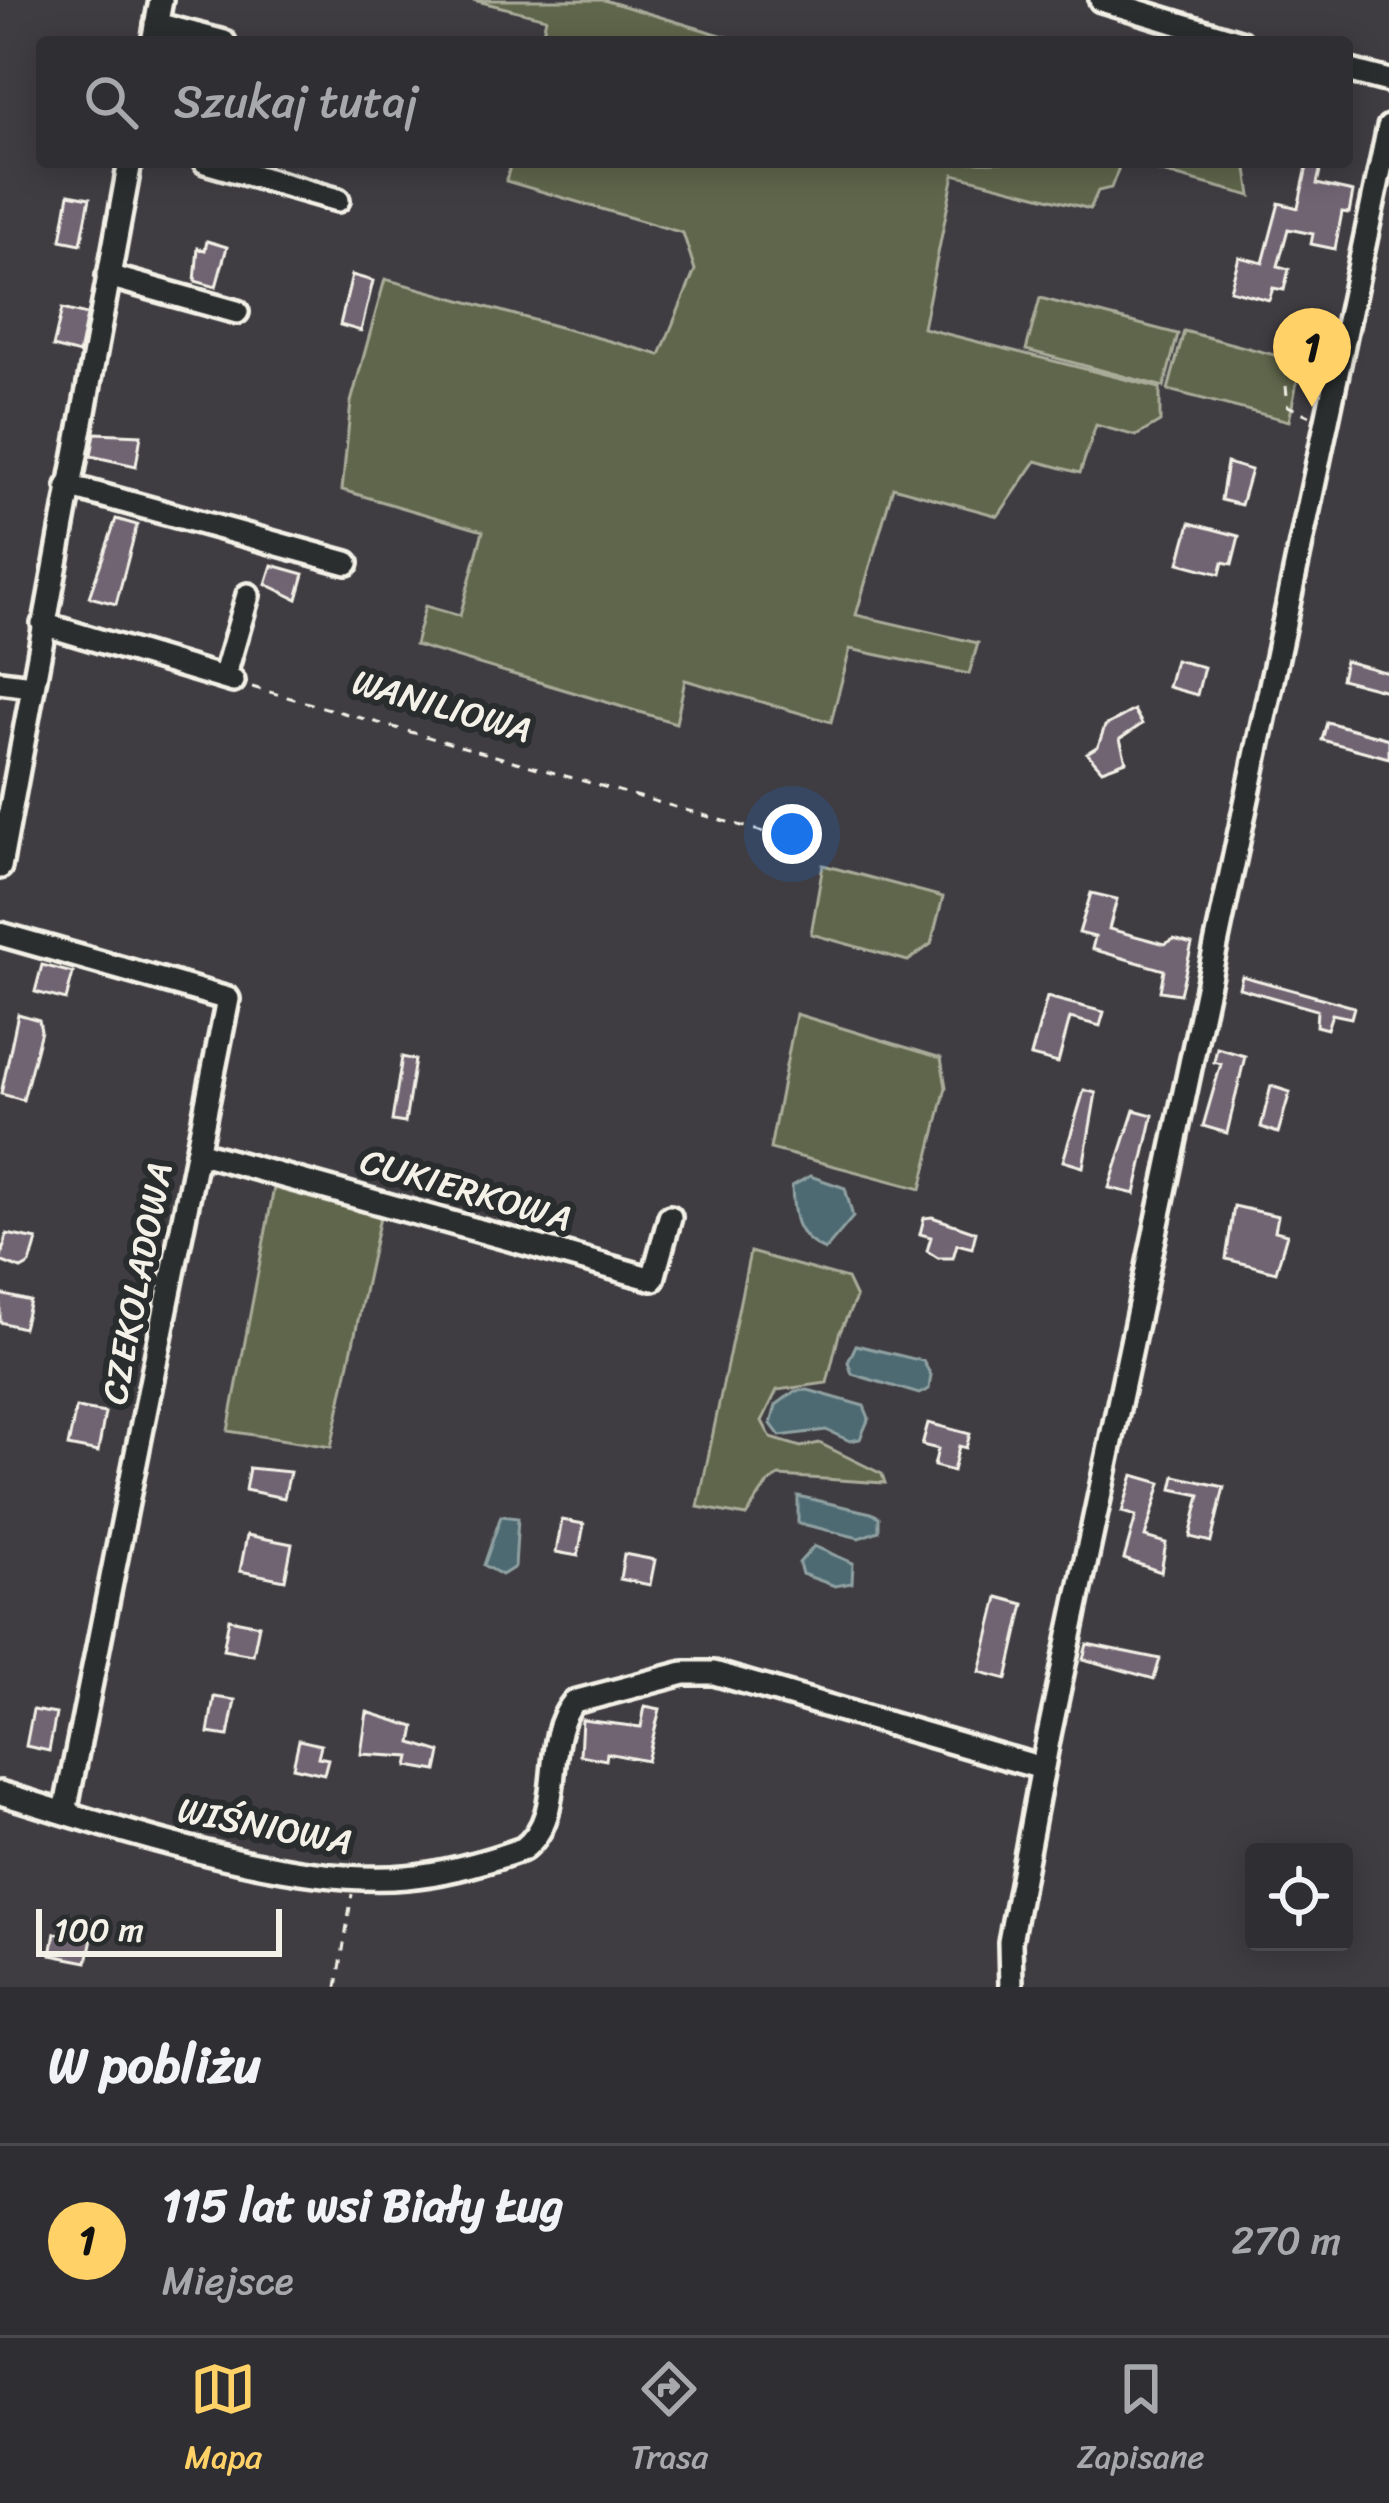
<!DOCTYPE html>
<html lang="pl">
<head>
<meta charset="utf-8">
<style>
  :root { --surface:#2f2e32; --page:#3b3a3e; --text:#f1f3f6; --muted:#a7a8ac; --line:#4a4a4d; --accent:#ffd166 }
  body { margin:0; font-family:Sriracha,sans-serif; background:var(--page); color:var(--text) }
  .controls { position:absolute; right:36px; bottom:36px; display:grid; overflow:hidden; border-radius:12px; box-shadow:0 6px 30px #0003 }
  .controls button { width:108px; height:108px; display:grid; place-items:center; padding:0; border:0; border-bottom:3px solid var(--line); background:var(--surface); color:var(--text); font:60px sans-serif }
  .scale { position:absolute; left:36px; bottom:30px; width:246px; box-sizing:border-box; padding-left:12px; border:6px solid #f4f1e8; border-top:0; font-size:33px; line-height:42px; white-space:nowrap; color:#f4f1e8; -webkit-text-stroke:9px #2a2d2e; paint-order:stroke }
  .you { position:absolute; left:792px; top:834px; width:42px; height:42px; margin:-30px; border:9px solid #fff; border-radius:50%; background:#1a73e8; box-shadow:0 0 0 18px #1a73e833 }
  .badge { display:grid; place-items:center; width:78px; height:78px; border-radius:50%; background:var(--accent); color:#111; font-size:39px; font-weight:700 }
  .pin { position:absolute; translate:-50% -99px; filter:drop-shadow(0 3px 6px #0008) }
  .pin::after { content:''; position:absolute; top:63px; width:42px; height:36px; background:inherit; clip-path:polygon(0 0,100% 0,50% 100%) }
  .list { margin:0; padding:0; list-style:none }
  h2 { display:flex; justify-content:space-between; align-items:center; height:156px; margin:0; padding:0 48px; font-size:51px }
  h2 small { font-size:39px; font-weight:400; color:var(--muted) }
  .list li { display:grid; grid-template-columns:78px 1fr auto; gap:36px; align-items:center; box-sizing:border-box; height:192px; padding:0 48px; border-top:3px solid var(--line) }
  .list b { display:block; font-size:45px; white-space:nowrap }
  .list p { margin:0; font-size:39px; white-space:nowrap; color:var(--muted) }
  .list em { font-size:39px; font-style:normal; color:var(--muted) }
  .icon { flex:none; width:66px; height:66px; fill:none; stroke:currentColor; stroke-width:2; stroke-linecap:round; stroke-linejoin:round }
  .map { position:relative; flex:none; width:1389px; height:1987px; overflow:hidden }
  .search { position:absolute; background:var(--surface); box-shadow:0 6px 30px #0003; left:36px; right:36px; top:36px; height:132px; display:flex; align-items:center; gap:30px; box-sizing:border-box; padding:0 42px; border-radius:12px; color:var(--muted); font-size:45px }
  .sheet { height:348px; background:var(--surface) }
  nav { display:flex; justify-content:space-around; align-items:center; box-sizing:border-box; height:168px; border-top:3px solid var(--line); background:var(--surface); font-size:33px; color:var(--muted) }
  nav a { display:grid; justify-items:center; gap:6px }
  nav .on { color:var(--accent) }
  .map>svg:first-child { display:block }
  .green { fill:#60664c; stroke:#aaac9a; stroke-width:3 }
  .water { fill:#4e6b73; stroke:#90a1a2; stroke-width:3 }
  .building { fill:#6f6372; stroke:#f4f1e8; stroke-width:3 }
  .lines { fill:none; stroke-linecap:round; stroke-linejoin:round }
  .minor-casing { stroke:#f4f1e8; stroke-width:30 }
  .path { stroke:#f4f1e8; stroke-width:3; stroke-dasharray:9 9; stroke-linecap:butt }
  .minor { stroke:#2a2d2e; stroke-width:21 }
  .labels { text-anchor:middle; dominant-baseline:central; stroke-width:12; stroke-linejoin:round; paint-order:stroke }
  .street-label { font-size:36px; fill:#f4f1e8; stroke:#2a2d2e }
</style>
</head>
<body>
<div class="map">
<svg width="1389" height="1987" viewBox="0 0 1389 1987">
  <rect width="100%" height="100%" fill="#3f3d42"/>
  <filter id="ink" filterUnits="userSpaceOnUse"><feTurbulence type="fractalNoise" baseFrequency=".00833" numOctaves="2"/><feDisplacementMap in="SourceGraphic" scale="24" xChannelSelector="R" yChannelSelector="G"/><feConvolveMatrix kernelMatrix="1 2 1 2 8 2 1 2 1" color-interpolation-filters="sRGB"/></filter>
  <g filter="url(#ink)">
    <!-- green -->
    <path class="green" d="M 473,0 L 604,0 L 744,42 L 541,42 L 546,18 Z
      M 511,162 L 1121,162 L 1111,188 L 1098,191 L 1090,209 L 954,174 L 923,328 L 1160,388 L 1160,422 L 1136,436 L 1096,425 L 1080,473 L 1036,461 L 998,516 L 893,487 L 856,615 L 978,643 L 969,674 L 850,649 L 831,722 L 685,680 L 676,723 L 415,645 L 425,606 L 460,616 L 483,531 L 342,490 L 351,402 L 385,279 L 660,355 L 695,270 L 683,233 L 506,181 Z
      M 1126,162 L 1246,162 L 1251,196 L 1125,162 Z
      M 1040,298 L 1178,334 L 1164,387 L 1026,350 Z
      M 1184,331 L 1301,362 L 1289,421 L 1168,390 Z
      M 823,865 L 943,897 L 931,944 L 908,961 L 811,934 Z
      M 796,1014 L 941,1058 L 946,1087 L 921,1189 L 770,1149 Z
      M 274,1188 L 380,1217 L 331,1447 L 228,1431 Z
      M 750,1252 L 847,1279 L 856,1298 L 839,1334 L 827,1383 L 777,1390 L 762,1421 L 771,1438 L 801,1447 L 819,1443 L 882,1474 L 885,1483 L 779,1476 L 768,1483 L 746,1516 L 698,1507 Z"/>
    <!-- water -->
    <path class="water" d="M 810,1176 L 845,1188 L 853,1217 L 825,1250 C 795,1237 793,1216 792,1186 Z
      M 856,1345 L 923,1361 L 931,1375 L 929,1389 L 919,1394 L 852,1374 L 848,1362 Z
      M 808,1390 L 864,1406 L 869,1418 L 860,1439 L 850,1441 L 826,1430 L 780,1436 L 771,1424 L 776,1405 L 795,1391 Z
      M 798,1496 L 871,1513 L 879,1517 L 879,1531 L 859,1538 L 798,1523 Z
      M 501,1516 L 518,1518 L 515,1567 L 502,1575 L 484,1565 Z
      M 814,1546 L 853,1563 L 852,1583 L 835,1586 L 802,1574 L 799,1563 Z"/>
    <!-- building -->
    <path class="building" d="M 1308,162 L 1322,162 L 1317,184 L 1353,192 L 1349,213 L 1342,212 L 1335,249 L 1311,244 L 1313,234 L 1288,229 L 1278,266 L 1289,269 L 1284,290 L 1273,288 L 1269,300 L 1230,290 L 1239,257 L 1263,263 L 1279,203 L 1298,208 Z
      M 69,194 L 90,198 L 81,244 L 61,240 Z
      M 207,241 L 227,247 L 216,287 L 195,281 L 198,248 L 205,250 Z
      M 352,275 L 373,281 L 361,331 L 340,325 Z
      M 62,309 L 87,315 L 79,354 L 53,347 Z
      M 95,433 L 141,435 L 136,466 L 91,456 Z
      M 1227,463 L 1251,470 L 1241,505 L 1221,500 Z
      M 116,519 L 137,525 L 116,604 L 89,597 Z
      M 1190,523 L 1239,536 L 1232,564 L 1223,562 L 1220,574 L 1179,563 Z
      M 272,565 L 304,574 L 297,599 L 266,584 Z
      M 1175,660 L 1204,667 L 1197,695 L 1168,687 Z
      M 1345,661 L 1389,673 L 1387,691 L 1341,679 Z
      M 1134,710 L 1142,724 L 1120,739 L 1126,761 L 1102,770 L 1087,753 L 1098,746 L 1105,726 Z
      M 1327,722 L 1389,739 L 1389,758 L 1322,740 Z
      M 1091,893 L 1117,899 L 1109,929 L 1165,944 L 1174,939 L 1192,944 L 1180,994 L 1160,991 L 1164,970 L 1092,949 L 1095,937 L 1079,933 Z
      M 42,965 L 73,973 L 66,1000 L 35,992 Z
      M 1242,976 L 1354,1007 L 1351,1018 L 1332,1014 L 1327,1029 L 1316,1026 L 1317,1010 L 1239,988 Z
      M 1047,997 L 1104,1012 L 1100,1026 L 1070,1018 L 1058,1063 L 1031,1056 Z
      M 18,1014 L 39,1020 L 41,1031 L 23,1100 L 1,1094 Z
      M 1217,1048 L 1245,1056 L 1227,1133 L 1203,1126 L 1221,1064 L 1214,1062 Z
      M 402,1057 L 415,1060 L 405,1123 L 392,1121 Z
      M 1271,1086 L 1290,1092 L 1278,1133 L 1261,1127 Z
      M 1084,1090 L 1096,1093 L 1083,1167 L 1063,1161 Z
      M 1134,1110 L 1153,1115 L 1135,1194 L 1109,1188 Z
      M 1234,1206 L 1278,1216 L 1275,1231 L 1287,1234 L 1276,1272 L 1226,1259 Z
      M 932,1217 L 976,1232 L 972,1248 L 957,1244 L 953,1258 L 938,1258 L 927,1251 L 931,1237 L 920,1234 L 924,1218 Z
      M 7,1234 L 37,1240 L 30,1264 L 21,1269 L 0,1261 Z
      M 0,1294 L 30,1301 L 23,1328 L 0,1322 Z
      M 76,1408 L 105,1413 L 98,1452 L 68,1446 Z
      M 928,1423 L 970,1434 L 966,1448 L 959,1446 L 953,1471 L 934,1466 L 938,1449 L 922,1445 Z
      M 249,1468 L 290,1472 L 284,1498 L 245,1490 Z
      M 1133,1475 L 1161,1483 L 1145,1537 L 1166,1543 L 1161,1572 L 1124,1559 L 1136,1516 L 1122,1512 Z
      M 1175,1476 L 1224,1487 L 1211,1542 L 1190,1537 L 1200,1495 L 1172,1489 Z
      M 562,1520 L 584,1524 L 578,1556 L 556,1552 Z
      M 247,1535 L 292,1544 L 285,1580 L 240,1571 Z
      M 624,1554 L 655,1560 L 650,1585 L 620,1579 Z
      M 998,1597 L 1024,1604 L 1007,1679 L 980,1672 Z
      M 229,1619 L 259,1625 L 253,1655 L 223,1650 Z
      M 1087,1644 L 1160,1659 L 1154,1679 L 1083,1659 Z
      M 214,1697 L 235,1700 L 228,1736 L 208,1733 Z
      M 645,1706 L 660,1709 L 647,1761 L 607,1753 L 606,1760 L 580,1755 L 582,1720 L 641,1727 Z
      M 33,1710 L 56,1714 L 49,1751 L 26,1746 Z
      M 367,1712 L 415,1727 L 412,1743 L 441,1752 L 437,1771 L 408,1766 L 410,1757 L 361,1754 Z
      M 299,1740 L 321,1745 L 318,1757 L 328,1759 L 324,1774 L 293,1767 Z
      M 80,1917 L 108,1922 L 105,1935 L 93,1933 L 87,1962 L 51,1955 L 55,1933 L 76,1937 Z"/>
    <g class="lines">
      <defs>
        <path id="minor" d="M 1101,0 L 1240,42
          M 156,24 L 224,42
          M 153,42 L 161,0
          M 1347,70 L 1389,81
          M 205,162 L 338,200
          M 108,276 L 237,312
          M 68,486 L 347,563
          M 43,624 L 233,681
          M 224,678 L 248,595
          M 0,682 L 31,686
          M 0,867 L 130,162
          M 0,934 L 228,999 L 65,1812
          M 197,1152 L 653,1279 L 670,1217
          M 0,1793 C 112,1827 291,1888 406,1877 C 445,1874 486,1862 523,1849 C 569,1814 539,1743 574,1702 L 684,1673 L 714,1673 L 1042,1768
          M 1011,1987 L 1010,1942 L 1049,1735 L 1389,127"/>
      </defs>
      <!-- minor casing -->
      <use href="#minor" class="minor-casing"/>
      <!-- path -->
      <path class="path" d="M 1286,386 L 1288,406 L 1310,416
        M 252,687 L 823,849
        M 337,1987 L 352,1894"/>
      <!-- minor -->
      <use href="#minor" class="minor"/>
    </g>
  </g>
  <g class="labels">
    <!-- street labels -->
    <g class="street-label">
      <text transform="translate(442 706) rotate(16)">WANILIOWA</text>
      <text transform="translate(466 1190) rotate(16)">CUKIERKOWA</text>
      <text transform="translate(137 1283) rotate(-79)">CZEKOLADOWA</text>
      <text transform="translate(265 1826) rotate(11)">WIŚNIOWA</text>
    </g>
  </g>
</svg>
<div class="controls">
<button><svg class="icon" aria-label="locate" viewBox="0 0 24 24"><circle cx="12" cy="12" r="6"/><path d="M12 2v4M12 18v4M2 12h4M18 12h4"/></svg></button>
</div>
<div class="scale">100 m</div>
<div class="you"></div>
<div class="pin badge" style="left:1312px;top:407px">1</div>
<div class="search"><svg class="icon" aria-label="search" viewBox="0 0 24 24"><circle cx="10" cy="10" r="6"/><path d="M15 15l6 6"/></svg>Szukaj tutaj</div>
</div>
<section class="sheet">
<h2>W pobliżu<small></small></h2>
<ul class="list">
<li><span class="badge">1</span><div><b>115 lat wsi Biały Ług</b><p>Miejsce</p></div><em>270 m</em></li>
</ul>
</section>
<nav>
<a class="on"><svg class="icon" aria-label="map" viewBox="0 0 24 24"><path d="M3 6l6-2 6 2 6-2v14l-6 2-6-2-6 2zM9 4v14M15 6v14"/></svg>Mapa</a>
<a><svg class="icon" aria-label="directions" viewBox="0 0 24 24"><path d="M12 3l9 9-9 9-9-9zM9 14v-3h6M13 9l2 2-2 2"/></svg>Trasa</a>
<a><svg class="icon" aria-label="saved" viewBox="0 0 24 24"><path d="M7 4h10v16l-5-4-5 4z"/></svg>Zapisane</a>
</nav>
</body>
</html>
